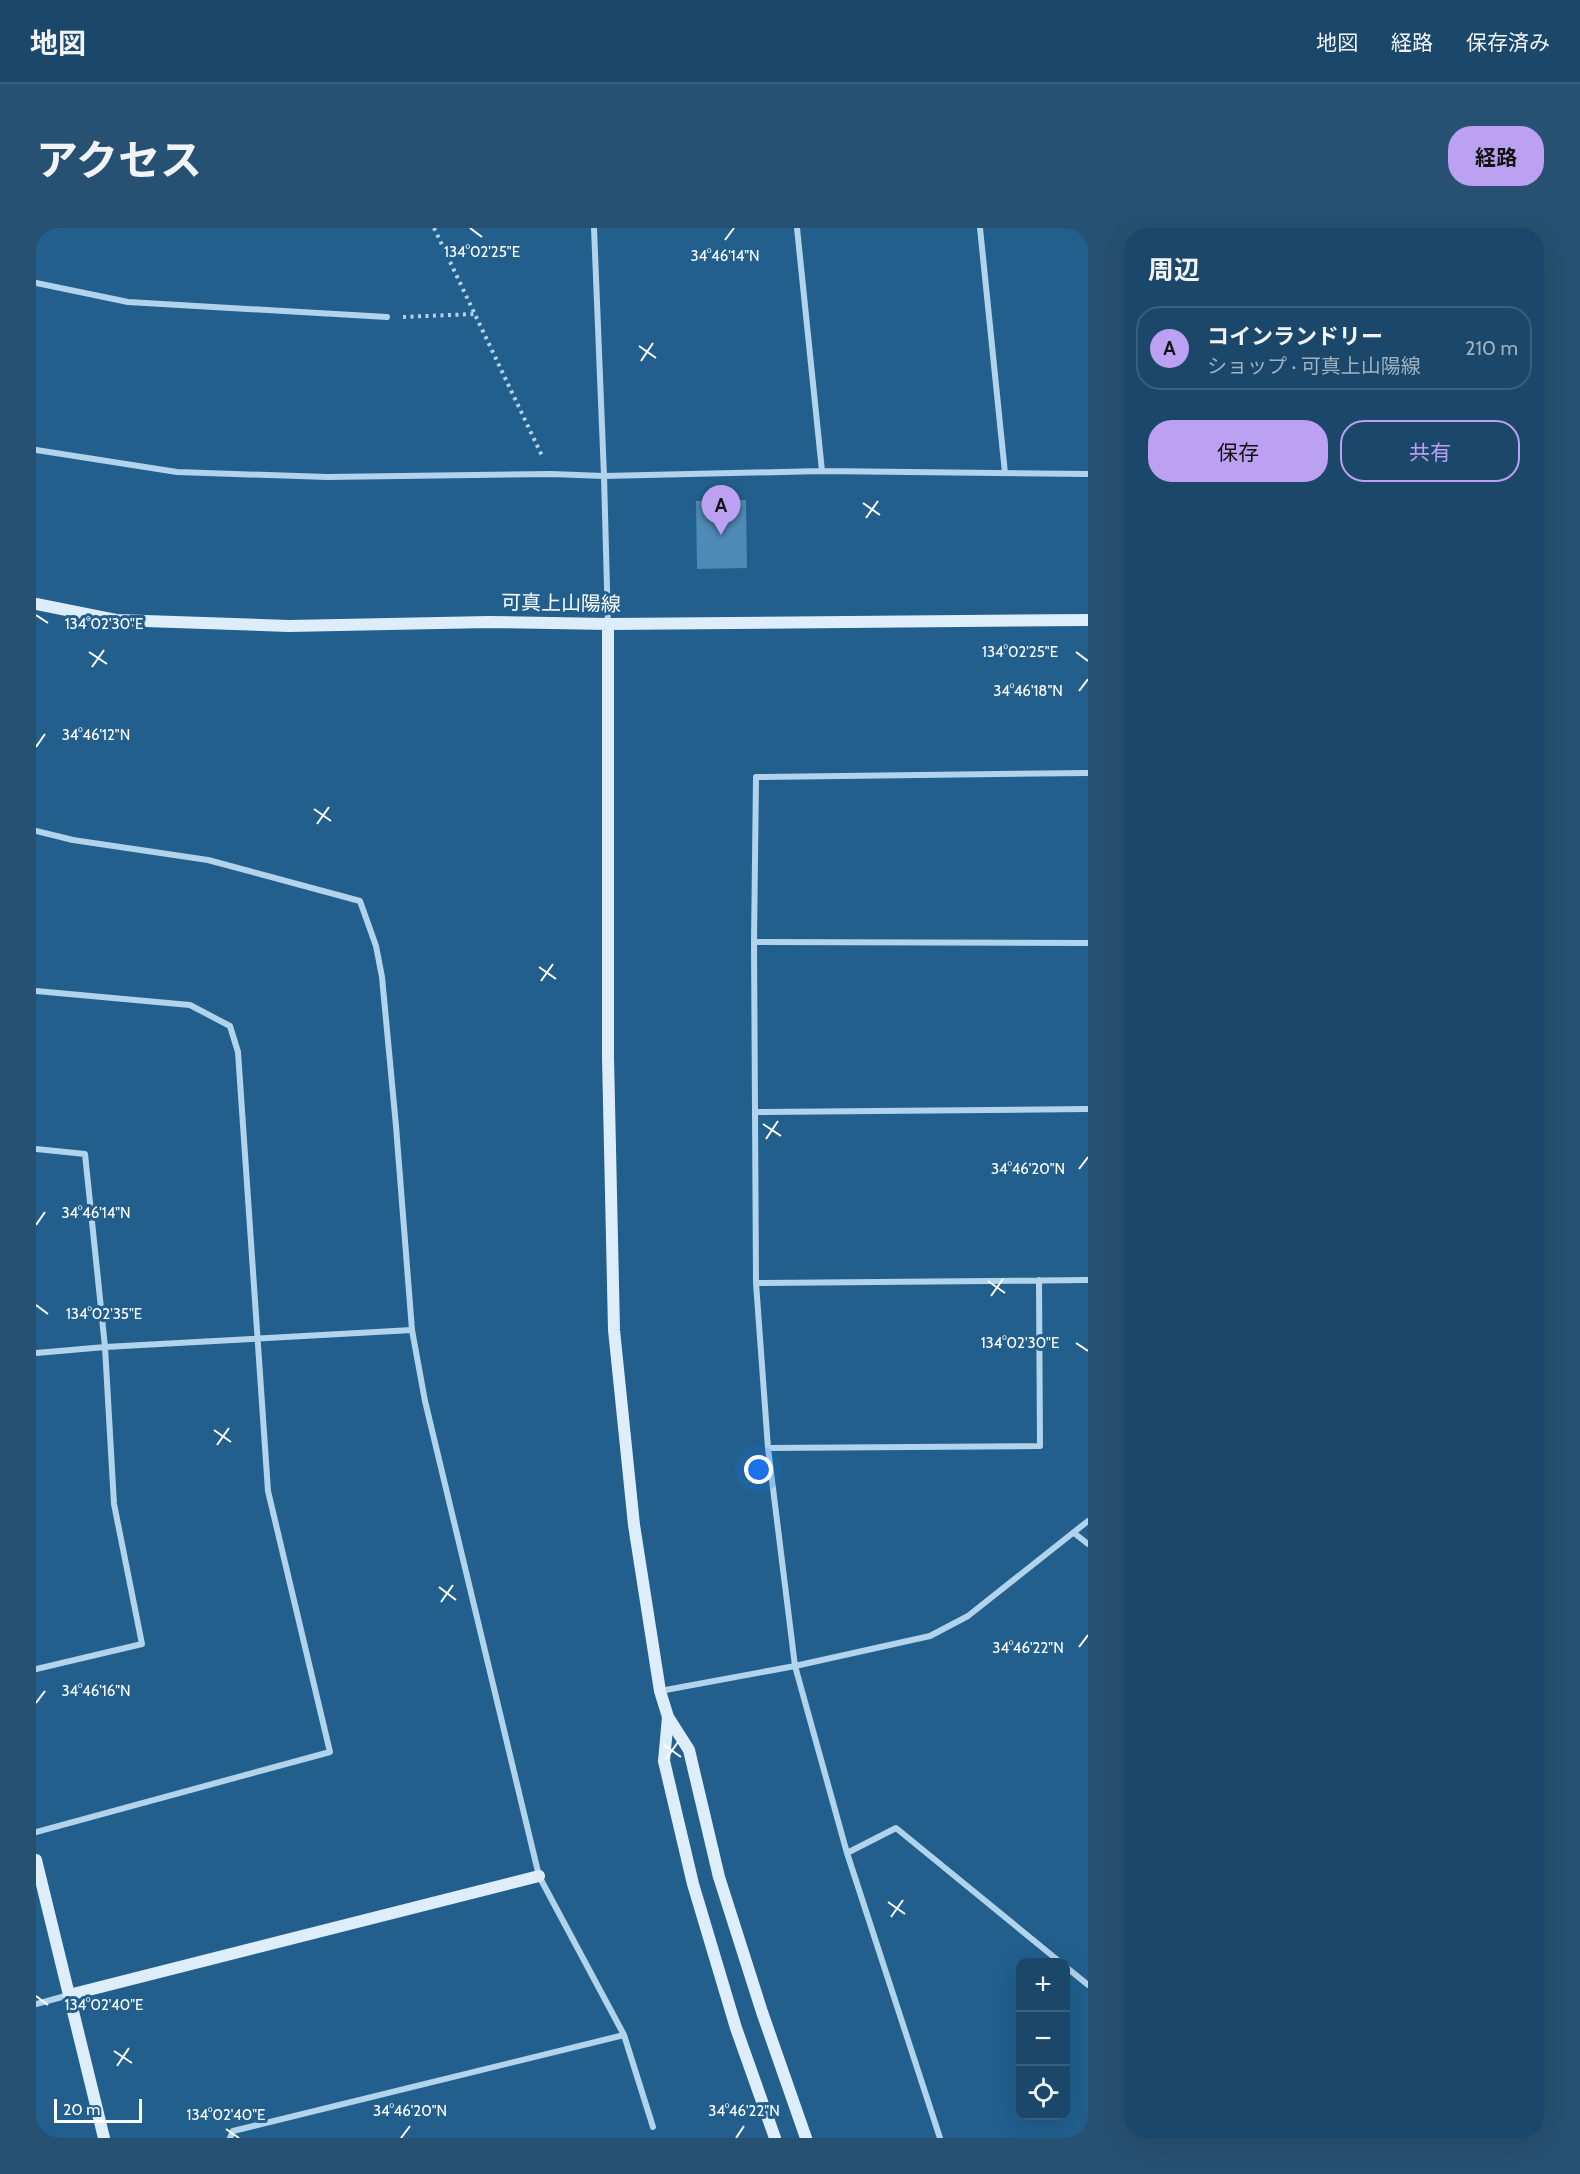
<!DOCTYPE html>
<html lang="ja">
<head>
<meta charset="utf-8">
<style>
  :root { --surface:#1a476a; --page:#275172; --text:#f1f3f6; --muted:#9fb2c1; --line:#385f7e; --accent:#bca0f2 }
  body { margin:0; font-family:Cabin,"Noto Sans JP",sans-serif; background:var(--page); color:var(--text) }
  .controls { position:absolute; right:18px; bottom:18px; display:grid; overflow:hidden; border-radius:12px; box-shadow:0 6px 24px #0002 }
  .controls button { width:54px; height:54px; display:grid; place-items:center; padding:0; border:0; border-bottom:2px solid var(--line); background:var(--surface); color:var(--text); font:30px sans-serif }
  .scale { position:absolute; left:18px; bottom:15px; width:88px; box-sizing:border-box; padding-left:6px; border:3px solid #fff; border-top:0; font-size:16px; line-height:21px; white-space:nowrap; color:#fff; -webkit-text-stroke:4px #225f8d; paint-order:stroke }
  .you { position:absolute; left:723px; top:1242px; width:21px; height:21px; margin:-15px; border:4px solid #fff; border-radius:50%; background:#1a73e8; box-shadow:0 0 0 9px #1a73e833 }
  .badge { display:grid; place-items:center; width:39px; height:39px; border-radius:50%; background:var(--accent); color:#111; font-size:20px; font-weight:700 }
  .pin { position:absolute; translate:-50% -50px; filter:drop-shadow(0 2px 3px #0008) }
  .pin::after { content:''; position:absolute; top:32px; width:21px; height:18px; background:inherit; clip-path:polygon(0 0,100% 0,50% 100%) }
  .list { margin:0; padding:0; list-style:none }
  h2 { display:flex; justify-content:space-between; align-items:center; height:78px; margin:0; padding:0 24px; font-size:26px }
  h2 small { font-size:20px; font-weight:400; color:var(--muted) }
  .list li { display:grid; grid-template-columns:39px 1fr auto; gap:18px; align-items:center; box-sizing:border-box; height:84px; margin:0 12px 12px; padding:0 12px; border:2px solid var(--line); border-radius:24px }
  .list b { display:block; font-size:22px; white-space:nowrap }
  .list p { margin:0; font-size:20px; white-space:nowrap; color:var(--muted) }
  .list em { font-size:20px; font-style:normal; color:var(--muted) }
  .actions { display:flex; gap:12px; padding:18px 24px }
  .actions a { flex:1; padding:14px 0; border:2px solid var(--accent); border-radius:24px; text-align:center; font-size:21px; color:var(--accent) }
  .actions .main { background:var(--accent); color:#111 }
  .icon { flex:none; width:33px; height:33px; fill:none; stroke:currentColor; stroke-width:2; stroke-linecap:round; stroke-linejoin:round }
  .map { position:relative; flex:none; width:1052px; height:1910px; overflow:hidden; border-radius:24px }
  header { display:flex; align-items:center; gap:36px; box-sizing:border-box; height:84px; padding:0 30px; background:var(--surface); border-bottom:2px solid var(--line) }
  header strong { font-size:28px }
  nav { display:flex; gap:33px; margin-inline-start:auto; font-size:21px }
  .intro { display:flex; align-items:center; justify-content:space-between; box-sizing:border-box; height:144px; padding:0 36px }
  h1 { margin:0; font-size:42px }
  .button { padding:15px 27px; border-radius:24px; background:var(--accent); color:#111; font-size:21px; font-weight:700 }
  main { display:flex; gap:36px; padding:0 36px }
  aside { flex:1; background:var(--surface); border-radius:24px; box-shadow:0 6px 24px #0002 }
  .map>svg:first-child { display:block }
  .building { fill:#4f8ab6 }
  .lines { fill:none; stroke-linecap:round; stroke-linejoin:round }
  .path { stroke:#b1d3eb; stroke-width:4; stroke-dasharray:3 4.5; stroke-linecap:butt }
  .street { stroke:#b1d3eb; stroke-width:6 }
  .secondary { stroke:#ddedf9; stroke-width:12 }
  .ticks { fill:none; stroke:#fff; stroke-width:2 }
  .labels { text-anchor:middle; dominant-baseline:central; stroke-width:6; stroke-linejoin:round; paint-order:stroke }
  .street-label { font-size:20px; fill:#fff; stroke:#225f8d }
  .ticks-label { font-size:15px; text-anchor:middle; fill:#fff; stroke:#225f8d; stroke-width:6; stroke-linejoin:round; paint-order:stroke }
</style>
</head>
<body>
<header>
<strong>地図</strong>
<nav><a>地図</a><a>経路</a><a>保存済み</a></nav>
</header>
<div class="intro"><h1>アクセス</h1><a class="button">経路</a></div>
<main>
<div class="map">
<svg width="1052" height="1910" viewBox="0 0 1052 1910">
  <rect width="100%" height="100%" fill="#225f8d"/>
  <!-- building -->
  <path class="building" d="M 710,272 L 711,340 L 661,341 L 660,273 Z"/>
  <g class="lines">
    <!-- path -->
    <path class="path" d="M 398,0 L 507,230
      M 367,89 L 438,86"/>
    <!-- street -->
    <path class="street" d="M 558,0 L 568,248 L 572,396
      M 761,0 L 786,243
      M 944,0 L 969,245
      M 0,55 L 92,74 L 351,89
      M 0,222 L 141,244 L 291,249 L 515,246 L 568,248 L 786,243 L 1052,246
      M 0,603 L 37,612 L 172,632 L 324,673 L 340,718 L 346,749 L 360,898 L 376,1102 L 389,1173 L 503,1648 L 588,1807 L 617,1899
      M 718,714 L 1052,715
      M 0,763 L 154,777 L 194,798 L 202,824 L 232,1263 L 294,1524 L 0,1604
      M 720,884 L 1052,881
      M 0,921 L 49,926 L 69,1119 L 78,1276 L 106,1416 L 0,1441
      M 720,1055 L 1052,1052
      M 0,1125 L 69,1119 L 376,1102
      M 732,1220 L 1004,1218 L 1003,1052
      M 1038,1305 L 1052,1316
      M 624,1463 L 759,1438 L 894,1408 L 932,1388 L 1052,1293
      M 811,1625 L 860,1600 L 1024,1734
      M 1030,1739 L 1052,1757
      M 0,1776 L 33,1767
      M 194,1910 L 197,1903 L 588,1807
      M 904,1910 L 811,1625 L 759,1438 L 732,1220 L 720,1055 L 718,714 L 720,549 L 1052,545"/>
    <!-- secondary -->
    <path class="secondary" d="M 0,376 L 80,392 L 253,398 L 453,394 L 572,396 L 1052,392
      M 572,396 L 572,829 L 578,1102 L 598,1297 L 624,1463 L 632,1489 L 653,1522 L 683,1649 L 726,1784 L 770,1910
      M 632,1489 L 628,1533 L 657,1656 L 700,1800 L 739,1910
      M 0,1632 L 68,1910
      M 33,1767 L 503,1648"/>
  </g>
  <!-- ticks -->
  <path class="ticks" d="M 434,0 L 446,9M 689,12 L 698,0M 603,118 L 620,130M 605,133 L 617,115M 827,275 L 844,287M 830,290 L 842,273M 0,387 L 12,395M 53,424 L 71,436M 1040,424 L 1052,433M 56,439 L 68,422M 1043,463 L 1052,451M 0,519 L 9,506M 278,581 L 295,593M 281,596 L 293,579M 503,739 L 520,751M 505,753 L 517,736M 727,896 L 745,908M 730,911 L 742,893M 1043,941 L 1052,929M 0,997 L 9,984M 952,1053 L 969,1065M 955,1068 L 967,1051M 0,1077 L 12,1086M 1040,1115 L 1052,1123M 178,1202 L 195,1214M 181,1217 L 193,1200M 403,1359 L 420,1372M 405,1374 L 417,1357M 1043,1419 L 1052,1407M 0,1475 L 9,1463M 628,1517 L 645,1529M 630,1531 L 642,1514M 852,1674 L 869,1686M 855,1689 L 867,1672M 0,1768 L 12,1777M 78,1823 L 96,1835M 81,1838 L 93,1820M 190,1901 L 203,1910M 365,1910 L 374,1898M 700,1910 L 708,1898"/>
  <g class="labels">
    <!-- street labels -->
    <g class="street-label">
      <text transform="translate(525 375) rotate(1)">可真上山陽線</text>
    </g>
  </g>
  <g class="ticks-label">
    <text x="446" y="29">134°02'25"E</text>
    <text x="689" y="33">34°46'14"N</text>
    <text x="68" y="401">134°02'30"E</text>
    <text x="984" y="429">134°02'25"E</text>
    <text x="992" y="468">34°46'18"N</text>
    <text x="60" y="512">34°46'12"N</text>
    <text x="992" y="946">34°46'20"N</text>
    <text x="60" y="990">34°46'14"N</text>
    <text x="68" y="1091">134°02'35"E</text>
    <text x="984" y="1120">134°02'30"E</text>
    <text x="992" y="1425">34°46'22"N</text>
    <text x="60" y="1468">34°46'16"N</text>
    <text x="68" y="1782">134°02'40"E</text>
    <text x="374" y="1888">34°46'20"N</text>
    <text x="708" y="1888">34°46'22"N</text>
    <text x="190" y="1892">134°02'40"E</text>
  </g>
</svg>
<div class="controls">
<button>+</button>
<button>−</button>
<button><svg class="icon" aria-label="locate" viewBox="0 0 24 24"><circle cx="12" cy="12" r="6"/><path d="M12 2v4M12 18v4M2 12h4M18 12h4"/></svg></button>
</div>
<div class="scale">20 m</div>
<div class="you"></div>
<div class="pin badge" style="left:685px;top:307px">A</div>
</div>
<aside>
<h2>周辺<small></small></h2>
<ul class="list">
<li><span class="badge">A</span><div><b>コインランドリー</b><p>ショップ · 可真上山陽線</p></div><em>210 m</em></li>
</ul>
<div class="actions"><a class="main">保存</a><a>共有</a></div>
</aside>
</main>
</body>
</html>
